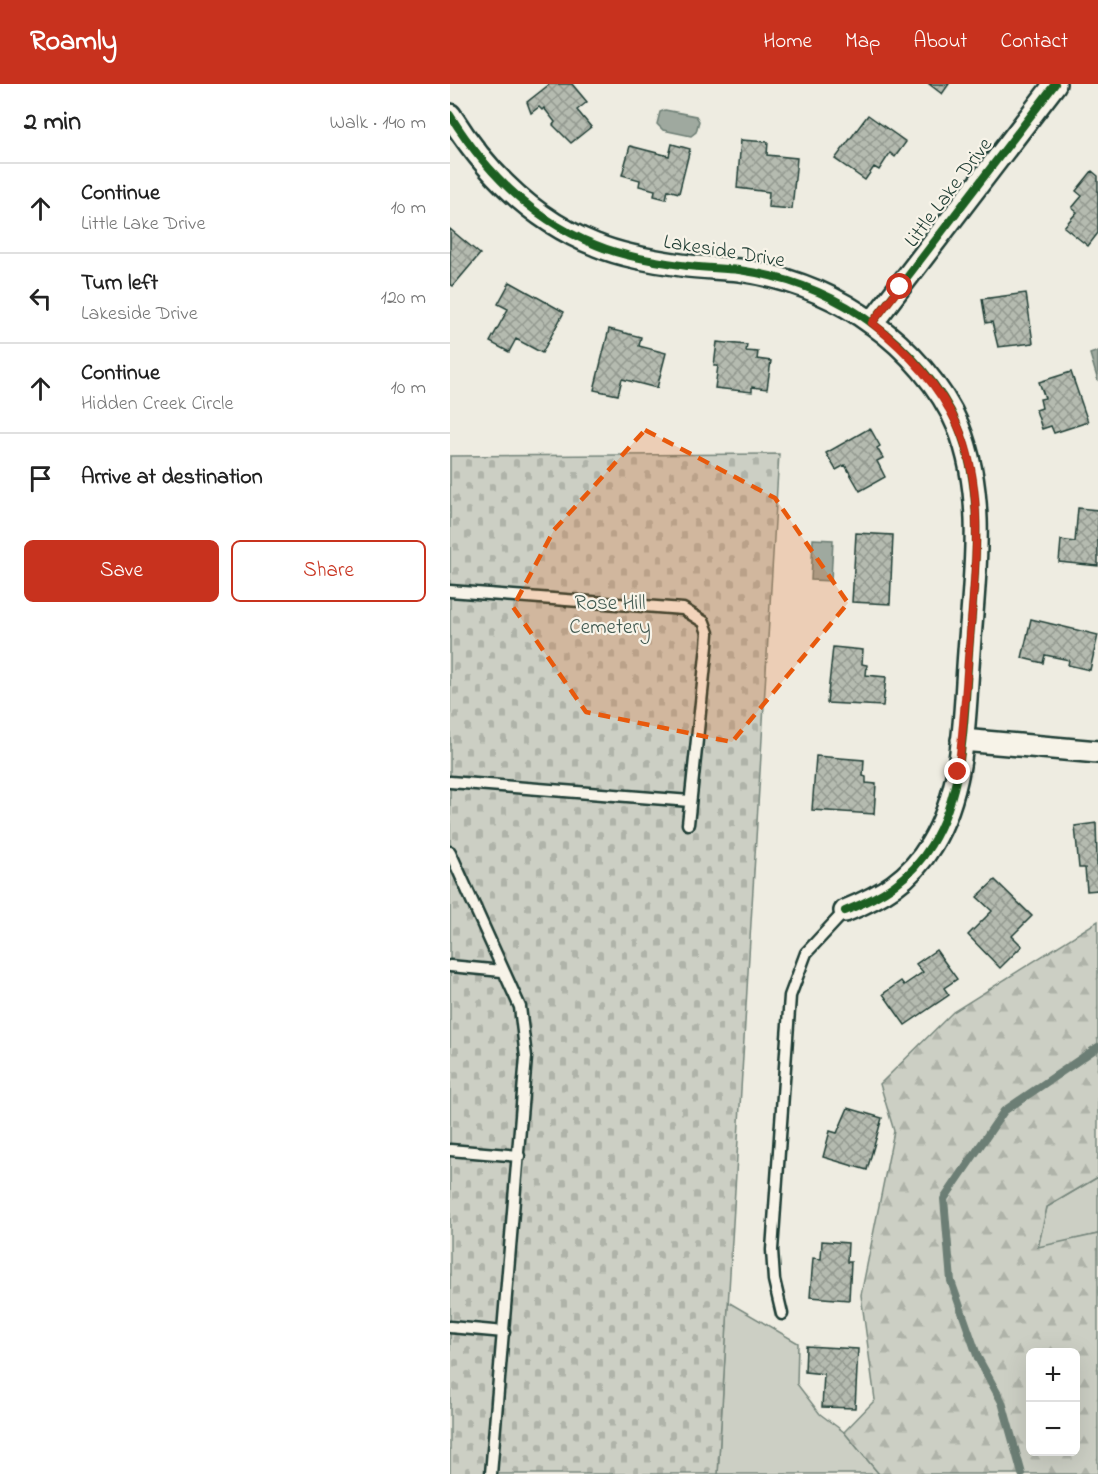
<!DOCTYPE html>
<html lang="en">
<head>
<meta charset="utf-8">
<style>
  :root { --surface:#fff; --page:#f2f2f2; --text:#222; --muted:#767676; --line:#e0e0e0; --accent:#c8321e }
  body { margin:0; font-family:"Indie Flower",sans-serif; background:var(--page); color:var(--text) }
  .controls { position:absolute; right:18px; bottom:18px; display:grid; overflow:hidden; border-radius:9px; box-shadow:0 6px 24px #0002 }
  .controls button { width:54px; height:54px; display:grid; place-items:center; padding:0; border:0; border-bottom:2px solid var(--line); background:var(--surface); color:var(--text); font:30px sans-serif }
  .stop { position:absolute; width:18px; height:18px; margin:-14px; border:4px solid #c8321e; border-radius:50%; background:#fff }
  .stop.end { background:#c8321e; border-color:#fff; box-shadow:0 2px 6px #0008 }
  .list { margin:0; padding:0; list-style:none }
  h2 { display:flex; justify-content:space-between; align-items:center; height:78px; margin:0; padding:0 24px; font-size:26px }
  h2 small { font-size:20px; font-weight:400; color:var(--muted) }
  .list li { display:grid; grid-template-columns:39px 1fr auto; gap:18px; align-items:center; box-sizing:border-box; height:90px; padding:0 24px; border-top:2px solid var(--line) }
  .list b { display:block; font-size:22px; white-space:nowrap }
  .list p { margin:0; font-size:20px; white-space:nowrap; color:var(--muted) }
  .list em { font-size:20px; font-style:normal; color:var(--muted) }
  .actions { display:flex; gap:12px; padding:18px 24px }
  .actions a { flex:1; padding:14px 0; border:2px solid var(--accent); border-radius:9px; text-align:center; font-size:21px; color:var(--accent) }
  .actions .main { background:var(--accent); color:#fff }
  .icon { flex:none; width:33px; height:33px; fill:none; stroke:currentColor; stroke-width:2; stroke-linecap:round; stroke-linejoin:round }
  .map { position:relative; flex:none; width:648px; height:1390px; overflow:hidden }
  header { display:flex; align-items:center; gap:36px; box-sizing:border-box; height:84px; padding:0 30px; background:var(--accent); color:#fff }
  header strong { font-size:28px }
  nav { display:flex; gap:33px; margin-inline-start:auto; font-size:21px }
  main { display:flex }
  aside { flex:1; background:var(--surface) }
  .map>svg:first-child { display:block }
  .grass { fill:#cccfc4; stroke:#76867c; stroke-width:1.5 }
  .forest { fill:url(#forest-firs); stroke:#76867c; stroke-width:1.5; fill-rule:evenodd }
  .cemetery { fill:url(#cemetery-stones); stroke:#76867c; stroke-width:1.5 }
  .water { fill:#9fa99f; stroke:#6c7e74; stroke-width:1.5 }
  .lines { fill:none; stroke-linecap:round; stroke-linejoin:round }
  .stream { stroke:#6c7e74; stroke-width:8 }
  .building { fill:url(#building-cross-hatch); stroke:#1f3d34; stroke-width:1.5 }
  .service-casing { stroke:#1f3d34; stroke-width:15 }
  .minor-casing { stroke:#1f3d34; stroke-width:26 }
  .service { stroke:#f7f3e8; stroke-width:10 }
  .minor { stroke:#f7f3e8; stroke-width:21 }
  .cycleway-casing { stroke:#f7f3e8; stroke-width:11 }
  .cycleway { stroke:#1b5e20; stroke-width:8 }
  .route { stroke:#c8321e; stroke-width:8 }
  .marked { fill:#e8590c; fill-opacity:0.2; stroke:#e8590c; stroke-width:4.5; stroke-dasharray:12 8; stroke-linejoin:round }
  .labels { text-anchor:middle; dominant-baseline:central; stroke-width:4.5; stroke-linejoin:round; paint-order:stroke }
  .street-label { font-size:21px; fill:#1f3d34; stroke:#f7f3e8 }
  .park-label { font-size:21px; fill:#425a51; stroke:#f7f3e8 }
</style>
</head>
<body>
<header>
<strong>Roamly</strong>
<nav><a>Home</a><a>Map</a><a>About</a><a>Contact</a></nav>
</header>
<main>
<aside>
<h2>2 min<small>Walk · 140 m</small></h2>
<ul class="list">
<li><svg class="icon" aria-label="ahead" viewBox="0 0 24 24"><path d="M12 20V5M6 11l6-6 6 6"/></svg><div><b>Continue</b><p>Little Lake Drive</p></div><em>10 m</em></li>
<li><svg class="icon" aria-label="left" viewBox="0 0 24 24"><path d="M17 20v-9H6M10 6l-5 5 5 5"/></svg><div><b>Turn left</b><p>Lakeside Drive</p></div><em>120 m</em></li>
<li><svg class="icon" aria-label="ahead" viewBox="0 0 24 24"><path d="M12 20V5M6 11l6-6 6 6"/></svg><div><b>Continue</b><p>Hidden Creek Circle</p></div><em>10 m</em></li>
<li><svg class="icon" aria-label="arrive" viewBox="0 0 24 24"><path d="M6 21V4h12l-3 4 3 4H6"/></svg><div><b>Arrive at destination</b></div></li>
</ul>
<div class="actions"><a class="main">Save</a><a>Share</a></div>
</aside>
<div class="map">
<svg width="648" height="1390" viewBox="0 0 648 1390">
  <defs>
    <pattern id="forest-firs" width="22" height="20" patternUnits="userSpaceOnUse" patternTransform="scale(1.5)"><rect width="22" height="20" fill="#cccfc4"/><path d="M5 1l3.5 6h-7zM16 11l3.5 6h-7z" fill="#afb3a9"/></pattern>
    <pattern id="cemetery-stones" width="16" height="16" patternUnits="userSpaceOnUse" patternTransform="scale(1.5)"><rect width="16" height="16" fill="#cccfc4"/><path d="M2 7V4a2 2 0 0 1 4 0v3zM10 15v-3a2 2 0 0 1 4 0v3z" fill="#afb3a9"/></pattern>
    <pattern id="building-cross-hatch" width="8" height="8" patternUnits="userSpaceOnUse" patternTransform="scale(1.5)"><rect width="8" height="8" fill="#b5bbb0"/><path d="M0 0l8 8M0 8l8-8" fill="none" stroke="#939990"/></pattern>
  </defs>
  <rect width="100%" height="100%" fill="#eeece1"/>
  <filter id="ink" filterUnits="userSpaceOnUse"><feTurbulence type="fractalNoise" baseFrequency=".0167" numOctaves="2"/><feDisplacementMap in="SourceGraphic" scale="12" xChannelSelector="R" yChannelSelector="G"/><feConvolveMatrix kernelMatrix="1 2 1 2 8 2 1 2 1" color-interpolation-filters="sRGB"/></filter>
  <g filter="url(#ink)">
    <!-- grass -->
    <path class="grass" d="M 648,1093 L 648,1150 L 588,1164 L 597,1123 Z
      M 278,1218 L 348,1259 L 347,1300 L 370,1330 L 394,1348 L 429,1390 L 268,1390 Z"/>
    <!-- forest -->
    <path class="forest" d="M 648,837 L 648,1093 L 597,1123 L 588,1163 L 648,1150 L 648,1390 L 429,1390 L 394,1348 L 425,1316 L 411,1211 L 444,1047 L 430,1000 L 503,928 ZM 626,1268 L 626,1368 L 580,1368 L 580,1268 Z"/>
    <!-- cemetery -->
    <path class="cemetery" d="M 329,370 L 268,1390 L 0,1390 L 0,372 Z"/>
    <!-- water -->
    <path class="water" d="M 215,26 L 246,32 L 249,37 L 246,48 L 241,52 L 213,46 L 207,40 L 210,28 Z
      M 648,267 L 648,297 L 640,270 Z
      M 363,455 L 383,456 L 381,497 L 361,496 Z"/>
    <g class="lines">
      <!-- stream -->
      <path class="stream" d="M 572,1390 L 552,1318 L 528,1274 L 501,1197 L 494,1115 L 554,1027 L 648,963"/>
    </g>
    <!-- building -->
    <path class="building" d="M 100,0 L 122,0 L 137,18 L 127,26 L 141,43 L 121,59 L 103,41 L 105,38 L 94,24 L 92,26 L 89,23 L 81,29 L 77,18 Z
      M 479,0 L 499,0 L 492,10 Z
      M 418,31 L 456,58 L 445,73 L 440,69 L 429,86 L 424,83 L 415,96 L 385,75 Z
      M 291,56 L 318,58 L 317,71 L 347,74 L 342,125 L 318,123 L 319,108 L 287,104 Z
      M 222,60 L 240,65 L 229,109 L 218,106 L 216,115 L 204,112 L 205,106 L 189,102 L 190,96 L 172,91 L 180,62 L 219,72 Z
      M 642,87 L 648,92 L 648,149 L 638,162 L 614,143 L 627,128 L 622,124 L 632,112 L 626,107 Z
      M 0,145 L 30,170 L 3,202 L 0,200 Z
      M 60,198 L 114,228 L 92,269 L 66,255 L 59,268 L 40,258 L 58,225 L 48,220 Z
      M 576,209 L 583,259 L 548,263 L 542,238 L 536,239 L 532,215 Z
      M 159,245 L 191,253 L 189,262 L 216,269 L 207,304 L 172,295 L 168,311 L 144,306 Z
      M 267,258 L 297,261 L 296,267 L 308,268 L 307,275 L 321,277 L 317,305 L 302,303 L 302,308 L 265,304 L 268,282 L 264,282 Z
      M 621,288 L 638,338 L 604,349 L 601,342 L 592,345 L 586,326 L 592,324 L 590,315 L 595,314 L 589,298 Z
      M 420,344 L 430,362 L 427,364 L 433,374 L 427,377 L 435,393 L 410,407 L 395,381 L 386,386 L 376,369 Z
      M 628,424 L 648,426 L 648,482 L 609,478 L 611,456 L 625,458 Z
      M 406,449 L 443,451 L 440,520 L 402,518 Z
      M 581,535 L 648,551 L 640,586 L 618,581 L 619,576 L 595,571 L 593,579 L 572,574 Z
      M 383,563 L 413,566 L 412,580 L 417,581 L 416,591 L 436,593 L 433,622 L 377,619 Z
      M 366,672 L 414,676 L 413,692 L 416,693 L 416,699 L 426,700 L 424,730 L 362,726 Z
      M 646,739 L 648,806 L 637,807 L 635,784 L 629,784 L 625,742 Z
      M 545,796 L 582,832 L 562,852 L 572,862 L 550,884 L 518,851 L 542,827 L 527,813 Z
      M 486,866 L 507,895 L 494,904 L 499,911 L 455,941 L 433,910 L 451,897 L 454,901 L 473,888 L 466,880 Z
      M 398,1024 L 432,1034 L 417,1086 L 373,1073 L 380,1047 L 387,1049 Z
      M 372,1157 L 398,1159 L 397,1178 L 401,1178 L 399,1216 L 360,1213 L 363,1174 L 371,1175 Z
      M 356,1262 L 408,1265 L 405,1324 L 372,1323 L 374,1290 L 355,1288 Z"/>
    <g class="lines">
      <defs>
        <path id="service" d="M 0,507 L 233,525 L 254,538 L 258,549 L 257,562 L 238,740
          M 0,698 L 240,717
          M 0,768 L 70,923 L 76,973 L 41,1390
          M 0,882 L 52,887
          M 0,1066 L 69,1072
          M 332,1230 L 324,1196 L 322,1166 L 340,912 L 356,869 L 395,827
          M 0,1243 L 54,1248"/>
        <path id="minor" d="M 0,31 C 35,87 83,136 146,161 C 172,172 203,177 231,181 C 250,184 270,184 289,186 C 338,193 383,210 423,240 C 457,264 492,303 508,342 C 537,413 524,494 519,568 C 514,632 516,704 481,761 C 460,796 432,812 395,827
          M 422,239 L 605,0
          M 512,656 L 648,668"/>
      </defs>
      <!-- service casing -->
      <use href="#service" class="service-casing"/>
      <!-- minor casing -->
      <use href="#minor" class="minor-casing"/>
      <!-- service -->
      <use href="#service" class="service"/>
      <!-- minor -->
      <use href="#minor" class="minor"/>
      <defs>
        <path id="cycleway" d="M 0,31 C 35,87 83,136 146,161 C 172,172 203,177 231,181 C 250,184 270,184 289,186 C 338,193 383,210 423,240 C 457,264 492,303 508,342 C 537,413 524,494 519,568 C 514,632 516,704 481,761 C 460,796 432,812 395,827
          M 422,239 L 605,0"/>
      </defs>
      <!-- cycleway casing -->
      <use href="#cycleway" class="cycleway-casing"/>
      <!-- cycleway -->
      <use href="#cycleway" class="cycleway"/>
    </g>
  </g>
  <g class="lines" filter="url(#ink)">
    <!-- route -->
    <path class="route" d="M 450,203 L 422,239 C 456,266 488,300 507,340 C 536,402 525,485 520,552 C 516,597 514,643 508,688"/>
  </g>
  <!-- marked area -->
  <path class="marked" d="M 195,346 L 325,414 L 398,519 L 282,658 L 136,628 L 63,523 L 104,446 Z"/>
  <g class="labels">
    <!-- street labels -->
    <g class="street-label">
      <text transform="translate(499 109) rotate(-53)">Little Lake Drive</text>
      <text transform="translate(274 168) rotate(9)">Lakeside Drive</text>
    </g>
    <!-- park labels -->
    <g class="park-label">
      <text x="160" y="520">Rose Hill<tspan x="160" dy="24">Cemetery</tspan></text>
    </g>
  </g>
</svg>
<div class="controls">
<button>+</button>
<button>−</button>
</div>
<div class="stop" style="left:450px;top:203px"></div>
<div class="stop end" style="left:508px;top:688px"></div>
</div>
</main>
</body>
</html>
